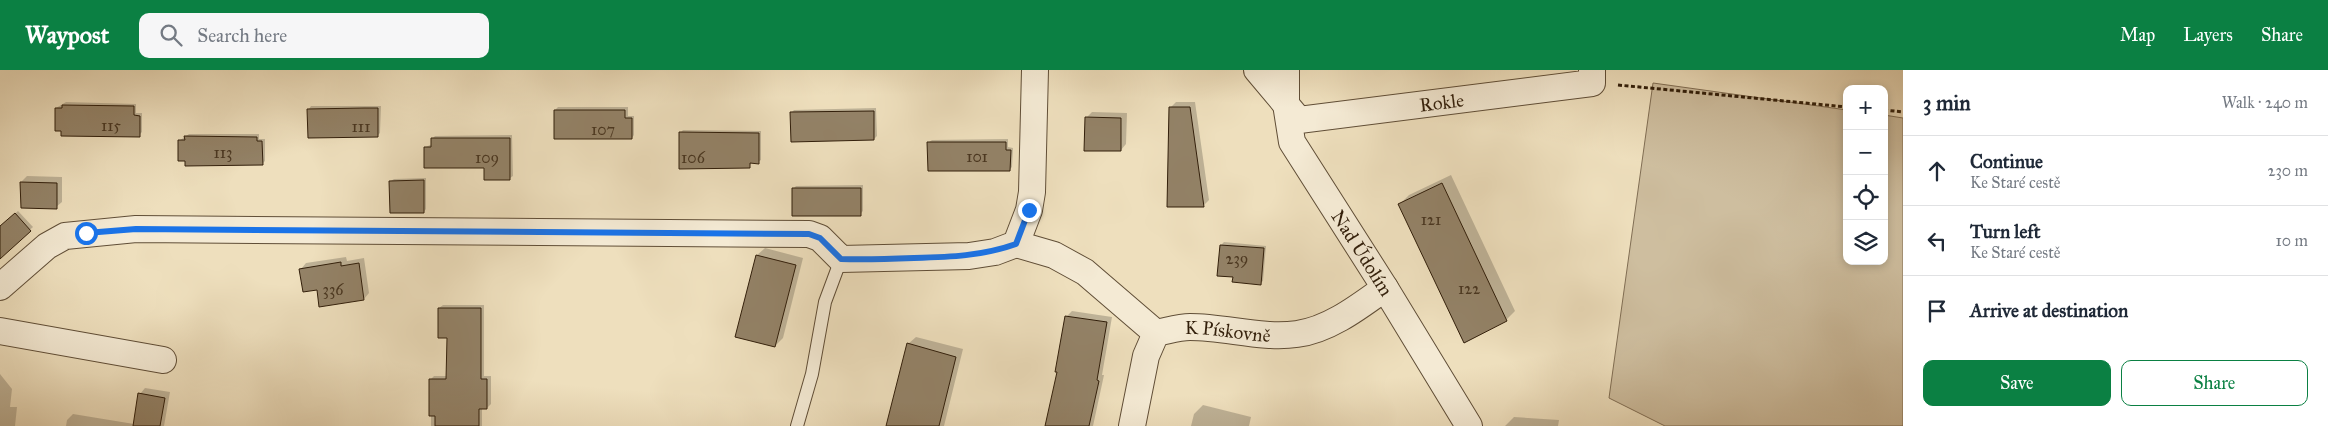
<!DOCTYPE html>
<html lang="en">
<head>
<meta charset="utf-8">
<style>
  :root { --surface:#fff; --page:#f6f6f7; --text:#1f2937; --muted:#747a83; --line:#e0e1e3; --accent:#0b8043 }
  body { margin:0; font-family:"IM FELL Great Primer",serif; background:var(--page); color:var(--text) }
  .controls { position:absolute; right:15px; top:15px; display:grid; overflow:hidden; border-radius:10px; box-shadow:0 2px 8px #0003 }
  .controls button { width:45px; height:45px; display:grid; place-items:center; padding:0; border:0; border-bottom:1px solid var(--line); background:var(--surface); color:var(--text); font:25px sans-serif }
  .stop { position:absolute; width:15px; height:15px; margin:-11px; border:4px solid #1a73e8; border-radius:50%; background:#fff }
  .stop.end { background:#1a73e8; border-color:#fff; box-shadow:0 1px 5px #0008 }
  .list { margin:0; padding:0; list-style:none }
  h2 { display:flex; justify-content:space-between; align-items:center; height:65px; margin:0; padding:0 20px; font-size:21px }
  h2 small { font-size:16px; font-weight:400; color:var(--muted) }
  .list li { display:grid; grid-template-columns:32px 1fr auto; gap:15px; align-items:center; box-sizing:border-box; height:70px; padding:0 20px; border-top:1px solid var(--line) }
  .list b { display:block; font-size:19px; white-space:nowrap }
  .list p { margin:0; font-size:16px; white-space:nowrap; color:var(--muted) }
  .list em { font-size:16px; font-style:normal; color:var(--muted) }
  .actions { display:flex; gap:10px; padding:15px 20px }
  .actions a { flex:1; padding:11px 0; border:1px solid var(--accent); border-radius:10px; text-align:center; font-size:18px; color:var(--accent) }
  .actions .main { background:var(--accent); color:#fff }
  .icon { flex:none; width:28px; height:28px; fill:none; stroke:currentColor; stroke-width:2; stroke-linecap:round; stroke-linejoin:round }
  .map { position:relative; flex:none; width:1903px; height:356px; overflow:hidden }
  header { display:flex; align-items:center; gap:30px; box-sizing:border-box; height:70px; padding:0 25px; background:var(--accent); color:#fff }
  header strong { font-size:24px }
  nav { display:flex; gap:28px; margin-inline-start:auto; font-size:18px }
  .search { width:350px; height:45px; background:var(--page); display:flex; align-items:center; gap:12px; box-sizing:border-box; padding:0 18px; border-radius:10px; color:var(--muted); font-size:19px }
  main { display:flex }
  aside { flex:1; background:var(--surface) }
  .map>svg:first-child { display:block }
  .green { fill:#cebe9f; stroke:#806e54 }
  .shadow { fill:#0003 }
  .building { fill:#938267; stroke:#311e0a }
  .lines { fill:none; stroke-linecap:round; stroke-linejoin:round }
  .lane-casing { stroke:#604e37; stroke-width:14 }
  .street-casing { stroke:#604e37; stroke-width:28 }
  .path { stroke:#311e0a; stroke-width:3; stroke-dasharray:4 2.5; stroke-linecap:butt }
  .lane { stroke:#f4ead4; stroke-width:12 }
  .street { stroke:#f4ead4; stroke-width:26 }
  .route { stroke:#1a73e8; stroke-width:6 }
  .labels { text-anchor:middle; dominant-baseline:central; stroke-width:4; stroke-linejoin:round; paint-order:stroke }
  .number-label { font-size:16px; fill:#4a3721 }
  .street-label { font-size:19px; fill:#311e0a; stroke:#f4ead4 }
</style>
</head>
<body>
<header>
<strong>Waypost</strong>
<div class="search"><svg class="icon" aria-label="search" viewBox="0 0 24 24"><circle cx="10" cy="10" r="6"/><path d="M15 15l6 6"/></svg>Search here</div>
<nav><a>Map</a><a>Layers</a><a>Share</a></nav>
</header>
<main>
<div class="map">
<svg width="1903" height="356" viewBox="0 0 1903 356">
  <rect width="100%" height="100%" fill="#eedfbd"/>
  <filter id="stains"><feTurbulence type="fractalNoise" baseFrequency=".004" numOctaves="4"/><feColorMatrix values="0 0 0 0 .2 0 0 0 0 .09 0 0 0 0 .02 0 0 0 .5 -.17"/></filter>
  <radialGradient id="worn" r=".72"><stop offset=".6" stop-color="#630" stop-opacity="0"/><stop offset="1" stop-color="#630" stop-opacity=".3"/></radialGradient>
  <!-- green -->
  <path class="green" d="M 1653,13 L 1847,40 L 1847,191 L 1884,191 L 1884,45 L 1903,48 L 1903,356 L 1665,356 L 1609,328 Z"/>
  <!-- shadow -->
  <path class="shadow" d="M 66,32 L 136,34 L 136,43 L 142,43 L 142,62 L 139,65 L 56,38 Z
    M 1176,32 L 1195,32 L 1209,130 L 1203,136 L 1170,38 Z
    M 311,36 L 381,36 L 380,63 L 377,66 L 309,39 Z
    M 558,37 L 628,37 L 628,46 L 634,46 L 634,65 L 632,68 L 555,40 Z
    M 876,38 L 877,66 L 874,69 L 791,43 L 794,40 Z
    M 1092,42 L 1127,43 L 1126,74 L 1121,80 L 1086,48 Z
    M 683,60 L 761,61 L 761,90 L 758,92 L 752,92 L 749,97 L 680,63 Z
    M 189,64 L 259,64 L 259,69 L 265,69 L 265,91 L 262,94 L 186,90 L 179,71 Z
    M 512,65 L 513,106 L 510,108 L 485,97 L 426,77 L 432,74 L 432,69 L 435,66 Z
    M 1008,69 L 1008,77 L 1013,78 L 1012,97 L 1009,100 L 929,72 L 932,70 Z
    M 1451,105 L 1515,241 L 1506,250 L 1400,134 L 1409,125 Z
    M 27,106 L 62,107 L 62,132 L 56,137 L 21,112 Z
    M 426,108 L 426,139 L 424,142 L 391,111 L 394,109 Z
    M 863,115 L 863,141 L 860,144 L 793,119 L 796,116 Z
    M 18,141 L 33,157 L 0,187 L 0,157 Z
    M 1224,172 L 1266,176 L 1263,211 L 1260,213 L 1234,206 L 1219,205 L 1221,175 Z
    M 765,178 L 803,188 L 783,268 L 775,276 L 757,185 Z
    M 346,187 L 347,191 L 364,188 L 369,223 L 364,229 L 318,219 L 301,199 L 306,193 Z
    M 443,235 L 484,235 L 484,306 L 491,306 L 491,334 L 487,338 L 482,338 L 482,356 L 431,356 L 431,309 L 434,306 L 448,306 L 448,267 L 439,238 Z
    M 1072,241 L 1112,247 L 1102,305 L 1104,305 L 1093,356 L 1045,356 L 1059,301 L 1066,247 Z
    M 916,267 L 963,279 L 944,356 L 887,356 L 908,274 Z
    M 0,304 L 12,319 L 10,337 L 17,337 L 15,356 L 0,356 Z
    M 145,318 L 170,322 L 164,356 L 66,356 L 67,350 L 73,344 L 134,354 L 140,324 Z
    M 1203,335 L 1251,347 L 1249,356 L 1191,356 L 1194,344 Z
    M 1514,347 L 1559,350 L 1558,356 L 1505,356 Z"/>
  <!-- building -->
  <path class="building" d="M 62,35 L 134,36 L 134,45 L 140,46 L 140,67 L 61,66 L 61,61 L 55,61 L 55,38 L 62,38 Z
    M 1169,37 L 1190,37 L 1204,137 L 1167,137 Z
    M 364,38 L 378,38 L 378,67 L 308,68 L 307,39 Z
    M 554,40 L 625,40 L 625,48 L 632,48 L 632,69 L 554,69 Z
    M 874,41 L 874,70 L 791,72 L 790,42 Z
    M 1085,47 L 1121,48 L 1121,81 L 1084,81 Z
    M 679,62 L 759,63 L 759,94 L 750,93 L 750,98 L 679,99 Z
    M 184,66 L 257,67 L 257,71 L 262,71 L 263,95 L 185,96 L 185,91 L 178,91 L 178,70 L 185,70 Z
    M 431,68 L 510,68 L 510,110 L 484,110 L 484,98 L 424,98 L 424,77 L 431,77 Z
    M 927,72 L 1006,72 L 1006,80 L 1011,80 L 1010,101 L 928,101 Z
    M 424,110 L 424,143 L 390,143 L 389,111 Z
    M 20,112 L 57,113 L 57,139 L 21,138 Z
    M 1442,113 L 1507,251 L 1464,273 L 1398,134 Z
    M 792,118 L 861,118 L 861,146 L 792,146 Z
    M 15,143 L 31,161 L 0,189 L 0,156 Z
    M 1220,175 L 1264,178 L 1261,215 L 1232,212 L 1233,207 L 1217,206 Z
    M 756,185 L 796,195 L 775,277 L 735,267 Z
    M 341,192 L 341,196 L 359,193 L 364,230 L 319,237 L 317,220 L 303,222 L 299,199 Z
    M 438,238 L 481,238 L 481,309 L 487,309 L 487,339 L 479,339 L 479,356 L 435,356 L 435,346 L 429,346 L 429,309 L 446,309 L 447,268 L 438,268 Z
    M 1065,246 L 1107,252 L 1097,310 L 1099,311 L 1089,356 L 1045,356 L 1057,302 L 1055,302 Z
    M 907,273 L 956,287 L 939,356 L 886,356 Z
    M 138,323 L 165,328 L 160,356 L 133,356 Z"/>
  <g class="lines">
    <defs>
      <path id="lane" d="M 797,356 L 812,304 L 825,232 L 841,189"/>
      <g id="street">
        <path id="s1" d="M 1257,0 L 1299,50 L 1592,13 L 1592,0"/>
        <path id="s2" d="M 1286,0 L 1286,34 L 1292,72 L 1385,218 L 1469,356"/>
        <path d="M 1016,174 L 1054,185 L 1085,202 L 1156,263"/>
        <path d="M 0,217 L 47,176 L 65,166 L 136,159 L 809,164 L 820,168 L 841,189 L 969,186 L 995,182 L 1016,174 L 1029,140 L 1032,122 L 1035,0"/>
        <path d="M 0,261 L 163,290"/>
        <path id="s3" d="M 1132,356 L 1146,286 L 1156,263 C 1167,261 1179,257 1190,257 C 1226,257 1262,269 1297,264 C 1329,260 1360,236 1385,218"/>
      </g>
    </defs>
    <!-- lane casing -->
    <use href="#lane" class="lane-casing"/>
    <!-- street casing -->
    <use href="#street" class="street-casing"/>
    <!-- path -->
    <path class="path" d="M 1618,15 L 1847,37
      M 1884,40 L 1903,42"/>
    <!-- lane -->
    <use href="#lane" class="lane"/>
    <!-- street -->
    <use href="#street" class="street"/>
  </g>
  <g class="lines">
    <!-- route -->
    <path class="route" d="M 86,163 L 136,159 L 809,164 L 820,168 L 841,189 C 865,190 890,189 914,188 C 950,187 982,186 1016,174 L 1029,140"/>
  </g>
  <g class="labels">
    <!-- number labels -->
    <g class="number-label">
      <text x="111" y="55">115</text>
      <text x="361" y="56">111</text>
      <text x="603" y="59">107</text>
      <text x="223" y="82">113</text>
      <text x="977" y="86">101</text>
      <text x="487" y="87">109</text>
      <text x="693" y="87">106</text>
      <text x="1431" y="149">121</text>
      <text x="1237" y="188">239</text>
      <text x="1469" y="218">122</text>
      <text x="333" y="219">336</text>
    </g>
    <!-- street labels -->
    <g class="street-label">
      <text stroke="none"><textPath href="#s1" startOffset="209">Rokle</textPath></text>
      <text stroke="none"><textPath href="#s2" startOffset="204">Nad Údolím</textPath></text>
      <text stroke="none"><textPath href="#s3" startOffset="169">K Pískovně</textPath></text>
    </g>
  </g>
  <rect width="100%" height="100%" filter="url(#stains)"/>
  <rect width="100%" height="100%" fill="url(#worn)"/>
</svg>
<div class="controls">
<button>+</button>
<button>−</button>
<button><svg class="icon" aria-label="locate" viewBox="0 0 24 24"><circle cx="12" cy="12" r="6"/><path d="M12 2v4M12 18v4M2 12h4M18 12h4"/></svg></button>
<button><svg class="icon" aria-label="layers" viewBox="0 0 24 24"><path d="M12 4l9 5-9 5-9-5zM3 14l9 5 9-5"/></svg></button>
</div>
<div class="stop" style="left:86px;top:163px"></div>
<div class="stop end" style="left:1029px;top:140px"></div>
</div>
<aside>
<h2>3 min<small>Walk · 240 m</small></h2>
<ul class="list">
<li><svg class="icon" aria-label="ahead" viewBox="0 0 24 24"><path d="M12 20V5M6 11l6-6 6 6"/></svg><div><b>Continue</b><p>Ke Staré cestě</p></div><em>230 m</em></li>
<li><svg class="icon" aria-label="left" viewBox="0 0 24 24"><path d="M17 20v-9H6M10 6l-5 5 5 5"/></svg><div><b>Turn left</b><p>Ke Staré cestě</p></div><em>10 m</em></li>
<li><svg class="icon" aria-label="arrive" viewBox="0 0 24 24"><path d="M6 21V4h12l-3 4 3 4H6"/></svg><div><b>Arrive at destination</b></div></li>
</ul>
<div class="actions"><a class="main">Save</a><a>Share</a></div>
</aside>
</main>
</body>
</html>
